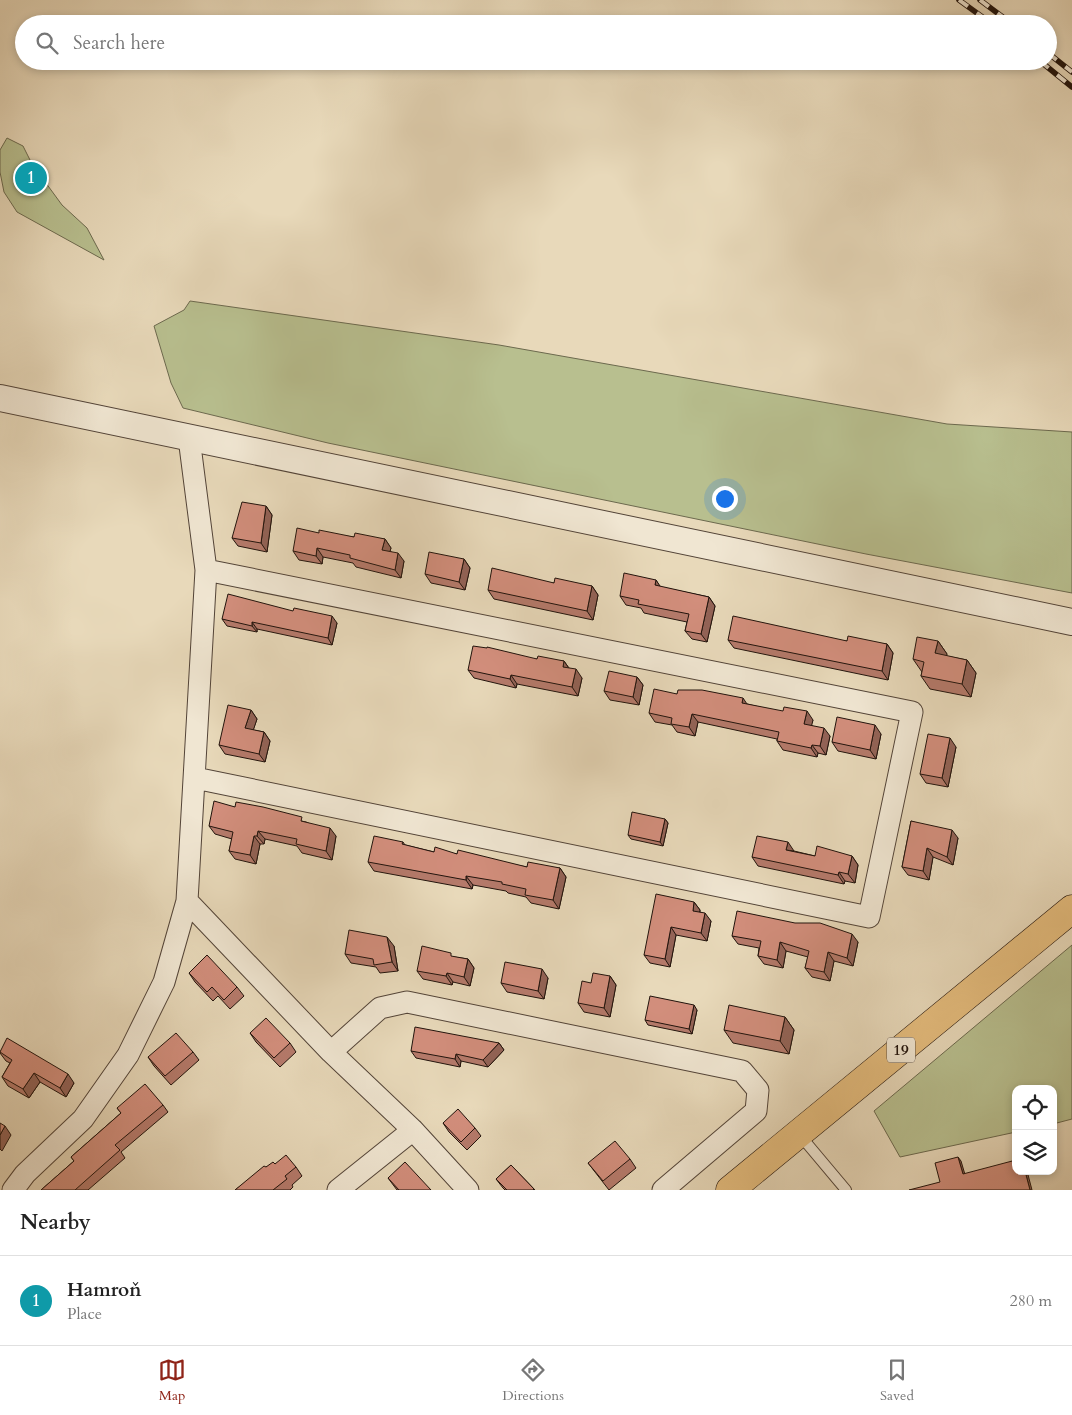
<!DOCTYPE html>
<html lang="en">
<head>
<meta charset="utf-8">
<style>
  :root { --surface:#fff; --page:#f6f6f6; --text:#222; --muted:#767676; --line:#e0e0e0; --accent:#8f2418 }
  body { margin:0; font-family:Cardo,serif; background:var(--page); color:var(--text) }
  .controls { position:absolute; right:15px; bottom:15px; display:grid; overflow:hidden; border-radius:10px; box-shadow:0 2px 8px #0003 }
  .controls button { width:45px; height:45px; display:grid; place-items:center; padding:0; border:0; border-bottom:1px solid var(--line); background:var(--surface); color:var(--text); font:25px sans-serif }
  .you { position:absolute; left:724px; top:498px; width:18px; height:18px; margin:-12px; border:4px solid #fff; border-radius:50%; background:#1a73e8; box-shadow:0 0 0 8px #1a73e833 }
  .badge { display:grid; place-items:center; width:32px; height:32px; border-radius:50%; background:var(--accent); color:#fff; font-size:16px; font-weight:700 }
  .pin { position:absolute; translate:-50% -50%; border:2px solid #fff; box-shadow:0 1px 5px #0006 }
  .list { margin:0; padding:0; list-style:none }
  h2 { display:flex; justify-content:space-between; align-items:center; height:65px; margin:0; padding:0 20px; font-size:21px }
  h2 small { font-size:16px; font-weight:400; color:var(--muted) }
  .list li { display:grid; grid-template-columns:32px 1fr auto; gap:15px; align-items:center; box-sizing:border-box; height:90px; padding:0 20px; border-top:1px solid var(--line) }
  .list b { display:block; font-size:19px; white-space:nowrap }
  .list p { margin:0; font-size:16px; white-space:nowrap; color:var(--muted) }
  .list em { font-size:16px; font-style:normal; color:var(--muted) }
  .icon { flex:none; width:28px; height:28px; fill:none; stroke:currentColor; stroke-width:2; stroke-linecap:round; stroke-linejoin:round }
  .map { position:relative; flex:none; width:1072px; height:1190px; overflow:hidden }
  .search { position:absolute; background:var(--surface); box-shadow:0 2px 8px #0003; left:15px; right:15px; top:15px; height:55px; display:flex; align-items:center; gap:12px; box-sizing:border-box; padding:0 18px; border-radius:28px; color:var(--muted); font-size:19px }
  .sheet { height:155px; background:var(--surface) }
  nav { display:flex; justify-content:space-around; align-items:center; box-sizing:border-box; height:70px; border-top:1px solid var(--line); background:var(--surface); font-size:14px; color:var(--muted) }
  nav a { display:grid; justify-items:center; gap:2px }
  nav .on { color:var(--accent) }
  .map>svg:first-child { display:block }
  .green { fill:#b8bf8f; stroke:#6c694e }
  .lines { fill:none; stroke-linecap:round; stroke-linejoin:round }
  .service-casing { stroke:#534438; stroke-width:12 }
  .minor-casing { stroke:#534438; stroke-width:23 }
  .tertiary-casing { stroke:#534438; stroke-width:28 }
  .primary-casing { stroke:#21130c; stroke-width:29 }
  .service { stroke:#f0e6d2; stroke-width:10 }
  .minor { stroke:#f0e6d2; stroke-width:21 }
  .tertiary { stroke:#f0e6d2; stroke-width:26 }
  .primary { stroke:#e4bc7d; stroke-width:28 }
  .rail-casing { stroke:#21130c; stroke-width:5.5 }
  .rail { stroke:#f0e6d2; stroke-width:4; stroke-dasharray:11; stroke-linecap:butt }
  .wall { fill:#b57a6b; stroke:#21130c }
  .shaded-wall { fill:#936357; stroke:#21130c }
  .building { fill:#d28e7c; stroke:#21130c }
  .labels { text-anchor:middle; dominant-baseline:central; stroke-width:4.5; stroke-linejoin:round; paint-order:stroke }
  .shield { fill:#f0e6d2; stroke:#5f5247; stroke-width:1 }
  .shield-label { font-size:15px; font-weight:bold; fill:#21130c }
</style>
</head>
<body>
<div class="map">
<svg width="1072" height="1190" viewBox="0 0 1072 1190">
  <rect width="100%" height="100%" fill="#e8d9ba"/>
  <filter id="stains"><feTurbulence type="fractalNoise" baseFrequency=".004" numOctaves="4"/><feColorMatrix values="0 0 0 0 .2 0 0 0 0 .09 0 0 0 0 .02 0 0 0 .5 -.17"/></filter>
  <radialGradient id="worn" r=".72"><stop offset=".6" stop-color="#630" stop-opacity="0"/><stop offset="1" stop-color="#630" stop-opacity=".3"/></radialGradient>
  <!-- green -->
  <path class="green" d="M 7,138 L 23,146 L 32,164 L 62,205 L 87,228 L 104,260 L 17,212 L 4,192 L 0,172 L 0,150 Z
    M 190,301 L 499,345 L 947,424 L 1072,432 L 1072,593 L 866,554 L 328,443 L 183,408 L 171,383 L 154,326 L 184,310 Z
    M 1072,945 L 1072,1119 L 1053,1124 L 1053,1089 L 1016,1089 L 1016,1132 L 900,1157 L 874,1111 Z"/>
  <g class="lines">
    <defs>
      <path id="service" d="M 799,1134 L 846,1190"/>
      <path id="minor" d="M 195,778 L 869,917 L 912,712 L 206,570
        M 187,901 L 331,1052 L 413,1130 L 468,1190
        M 331,1052 L 380,1008 L 407,1002 L 742,1071 L 758,1090 L 756,1111 L 663,1190
        M 13,1190 L 25,1174 L 83,1119 L 128,1055 L 164,982 L 187,901 L 206,570 L 189,438
        M 338,1190 L 413,1130"/>
      <path id="tertiary" d="M 0,398 L 1072,622"/>
      <path id="primary" d="M 730,1190 L 1072,909"/>
    </defs>
    <!-- service casing -->
    <use href="#service" class="service-casing"/>
    <!-- minor casing -->
    <use href="#minor" class="minor-casing"/>
    <!-- tertiary casing -->
    <use href="#tertiary" class="tertiary-casing"/>
    <!-- primary casing -->
    <use href="#primary" class="primary-casing"/>
    <!-- service -->
    <use href="#service" class="service"/>
    <!-- minor -->
    <use href="#minor" class="minor"/>
    <!-- tertiary -->
    <use href="#tertiary" class="tertiary"/>
    <!-- primary -->
    <use href="#primary" class="primary"/>
    <defs>
      <path id="rail" d="M 959,0 L 992,24
        M 980,0 L 1012,24
        M 1048,53 L 1072,72
        M 1040,61 L 1072,87"/>
    </defs>
    <!-- rail casing -->
    <use href="#rail" class="rail-casing"/>
    <!-- rail -->
    <use href="#rail" class="rail"/>
  </g>
  <!-- wall -->
  <path class="wall" d="M 266,506 L 272,515 L 267,552 L 238,546 L 232,538 Z
    M 319,533 L 354,537 L 385,539 L 391,548 L 390,551 L 404,561 L 401,578 L 356,567 L 353,563 L 323,557 L 322,564 L 299,560 L 293,551 Z
    M 464,559 L 470,568 L 465,590 L 431,583 L 425,574 Z
    M 656,580 L 660,587 L 709,597 L 715,606 L 707,642 L 692,639 L 685,631 L 687,622 L 644,613 L 641,608 L 626,605 L 620,596 Z
    M 554,583 L 592,586 L 598,595 L 593,620 L 494,599 L 488,590 Z
    M 222,619 L 337,623 L 332,645 L 257,629 L 257,632 L 227,626 Z
    M 728,640 L 847,641 L 887,644 L 893,653 L 888,680 L 734,648 Z
    M 938,641 L 947,654 L 946,656 L 967,660 L 976,673 L 971,697 L 930,689 L 921,676 L 922,672 L 913,659 Z
    M 537,659 L 564,661 L 569,668 L 582,678 L 578,696 L 517,684 L 516,688 L 474,678 L 468,670 Z
    M 637,677 L 643,685 L 639,705 L 610,700 L 604,691 Z
    M 677,694 L 747,704 L 813,720 L 811,725 L 830,736 L 826,755 L 818,753 L 817,757 L 783,750 L 777,741 L 777,739 L 698,722 L 695,736 L 677,732 L 672,725 L 655,722 L 649,713 Z
    M 251,710 L 257,719 L 253,730 L 264,732 L 270,741 L 265,762 L 225,754 L 219,745 Z
    M 881,734 L 876,759 L 838,751 L 832,742 Z
    M 956,747 L 948,787 L 926,783 L 920,774 Z
    M 235,807 L 306,822 L 336,836 L 332,860 L 302,853 L 297,846 L 265,839 L 264,844 L 260,844 L 256,864 L 235,859 L 229,851 L 232,839 L 215,834 L 209,826 Z
    M 665,819 L 668,823 L 663,846 L 631,839 L 628,835 Z
    M 911,821 L 958,838 L 953,865 L 933,857 L 929,880 L 908,875 L 902,867 Z
    M 403,842 L 405,845 L 434,852 L 457,854 L 527,867 L 560,868 L 566,877 L 559,909 L 531,903 L 526,897 L 508,893 L 506,891 L 473,885 L 472,889 L 374,871 L 368,862 Z
    M 794,851 L 815,856 L 852,856 L 858,865 L 855,883 L 845,881 L 844,884 L 758,866 L 752,857 Z
    M 694,902 L 700,910 L 700,912 L 711,921 L 707,941 L 676,935 L 670,967 L 650,963 L 644,955 Z
    M 732,936 L 858,942 L 853,966 L 834,961 L 830,981 L 812,977 L 805,968 L 808,957 L 786,951 L 783,968 L 764,964 L 758,956 L 759,948 L 738,944 Z
    M 394,946 L 398,971 L 380,973 L 376,967 L 351,963 L 345,954 Z
    M 454,957 L 468,959 L 474,968 L 470,986 L 453,982 L 452,985 L 423,979 L 417,971 Z
    M 189,973 L 237,987 L 244,996 L 230,1009 L 218,996 L 213,1001 L 195,982 Z
    M 610,976 L 616,985 L 610,1017 L 584,1012 L 578,1003 L 591,983 Z
    M 548,978 L 544,999 L 507,992 L 501,983 Z
    M 697,1010 L 692,1034 L 648,1025 L 645,1020 Z
    M 785,1017 L 794,1030 L 789,1054 L 733,1043 L 724,1030 Z
    M 250,1033 L 290,1043 L 296,1052 L 280,1067 L 256,1042 Z
    M 499,1043 L 504,1050 L 488,1067 L 461,1061 L 460,1067 L 416,1058 L 411,1051 Z
    M 0,1051 L 74,1083 L 66,1097 L 40,1082 L 29,1098 L 8,1086 L 2,1077 L 10,1063 L 6,1061 L 0,1053 Z
    M 193,1052 L 199,1060 L 171,1085 L 154,1066 L 148,1057 Z
    M 163,1105 L 168,1112 L 121,1152 L 125,1158 L 88,1190 L 41,1190 L 74,1161 L 71,1157 L 121,1113 L 117,1108 Z
    M 443,1123 L 475,1128 L 481,1136 L 467,1150 L 449,1132 Z
    M 630,1159 L 636,1168 L 609,1190 L 588,1163 Z
    M 275,1164 L 296,1167 L 302,1176 L 292,1185 L 293,1187 L 290,1190 L 235,1190 L 266,1167 Z
    M 511,1165 L 535,1190 L 505,1190 L 503,1188 L 496,1179 Z
    M 388,1178 L 431,1190 L 397,1190 Z"/>
  <!-- shaded-wall -->
  <path class="shaded-wall" d="M 266,506 L 272,515 L 267,552 L 261,543 Z
    M 385,539 L 391,548 L 388,558 L 382,550 Z
    M 317,548 L 323,557 L 322,564 L 316,556 Z
    M 398,553 L 404,561 L 401,578 L 395,570 Z
    M 464,559 L 470,568 L 465,590 L 459,582 Z
    M 656,580 L 662,589 L 655,585 Z
    M 592,586 L 598,595 L 593,620 L 587,611 Z
    M 709,597 L 715,606 L 707,642 L 701,634 Z
    M 332,616 L 337,623 L 332,645 L 328,638 Z
    M 252,622 L 257,629 L 257,632 L 252,626 Z
    M 938,641 L 947,654 L 944,666 L 935,653 Z
    M 887,644 L 893,653 L 888,680 L 882,671 Z
    M 967,660 L 976,673 L 971,697 L 962,684 Z
    M 564,661 L 570,670 L 563,667 Z
    M 576,669 L 582,678 L 578,696 L 572,687 Z
    M 511,675 L 517,684 L 516,688 L 510,679 Z
    M 637,677 L 643,685 L 639,705 L 633,697 Z
    M 743,698 L 749,707 L 742,703 Z
    M 251,710 L 257,719 L 251,737 L 245,728 Z
    M 807,711 L 813,720 L 810,732 L 804,724 Z
    M 692,714 L 698,722 L 695,736 L 689,727 Z
    M 875,725 L 881,734 L 876,759 L 870,750 Z
    M 824,728 L 830,736 L 826,755 L 820,746 Z
    M 264,732 L 270,741 L 265,762 L 259,754 Z
    M 950,738 L 956,747 L 948,787 L 942,778 Z
    M 812,745 L 818,753 L 817,757 L 811,748 Z
    M 665,819 L 668,823 L 663,846 L 660,842 Z
    M 330,828 L 336,836 L 332,860 L 326,851 Z
    M 952,830 L 958,838 L 953,865 L 947,857 Z
    M 258,831 L 265,839 L 264,844 L 257,836 Z
    M 254,836 L 260,844 L 256,864 L 250,855 Z
    M 788,842 L 794,851 L 786,850 Z
    M 927,848 L 933,857 L 929,880 L 923,871 Z
    M 852,856 L 858,865 L 855,883 L 848,874 Z
    M 560,868 L 566,877 L 559,909 L 553,900 Z
    M 839,872 L 845,881 L 844,884 L 838,875 Z
    M 466,876 L 473,885 L 472,889 L 466,880 Z
    M 694,902 L 700,910 L 698,919 L 693,911 Z
    M 705,913 L 711,921 L 707,941 L 701,933 Z
    M 671,927 L 676,935 L 670,967 L 665,959 Z
    M 852,934 L 858,942 L 853,966 L 847,958 Z
    M 387,937 L 394,946 L 398,971 L 392,962 Z
    M 780,942 L 786,951 L 783,968 L 777,960 Z
    M 828,952 L 834,961 L 830,981 L 824,972 Z
    M 468,959 L 474,968 L 470,986 L 464,977 Z
    M 542,969 L 548,978 L 544,999 L 538,991 Z
    M 447,973 L 453,982 L 452,985 L 446,976 Z
    M 610,976 L 616,985 L 610,1017 L 604,1008 Z
    M 694,1005 L 697,1010 L 692,1034 L 689,1029 Z
    M 785,1017 L 794,1030 L 789,1054 L 780,1041 Z
    M 499,1043 L 504,1050 L 488,1067 L 483,1060 Z
    M 456,1054 L 461,1061 L 460,1067 L 455,1059 Z
    M 34,1073 L 40,1082 L 29,1098 L 23,1089 Z
    M 68,1074 L 74,1083 L 66,1097 L 60,1088 Z
    M 5,1126 L 11,1135 L 2,1151 L 0,1149 L 0,1135 Z
    M 958,1157 L 961,1161 L 966,1178 L 963,1174 Z
    M 1025,1171 L 1027,1171 L 1032,1190 L 1030,1190 Z"/>
  <!-- building -->
  <path class="building" d="M 242,502 L 266,506 L 261,543 L 232,538 Z
    M 297,528 L 319,533 L 319,530 L 354,537 L 355,533 L 385,539 L 382,550 L 398,553 L 395,570 L 350,558 L 350,555 L 317,548 L 316,556 L 293,551 Z
    M 429,552 L 464,559 L 459,582 L 425,574 Z
    M 492,568 L 554,583 L 555,578 L 592,586 L 587,611 L 488,590 Z
    M 624,573 L 656,580 L 655,585 L 709,597 L 701,634 L 685,631 L 689,614 L 638,604 L 639,600 L 620,596 Z
    M 228,594 L 293,611 L 294,608 L 332,616 L 328,638 L 252,622 L 252,626 L 222,619 Z
    M 733,616 L 847,641 L 848,636 L 887,644 L 882,671 L 728,640 Z
    M 917,637 L 938,641 L 935,653 L 967,660 L 962,684 L 921,676 L 924,662 L 913,659 Z
    M 473,646 L 487,648 L 487,647 L 537,659 L 538,656 L 564,661 L 563,667 L 576,669 L 572,687 L 511,675 L 510,679 L 468,670 Z
    M 609,671 L 637,677 L 633,697 L 604,691 Z
    M 654,689 L 677,694 L 678,690 L 702,690 L 743,698 L 742,703 L 783,711 L 784,707 L 807,711 L 804,724 L 824,728 L 820,746 L 812,745 L 811,748 L 777,741 L 779,732 L 692,714 L 689,727 L 671,724 L 672,718 L 649,713 Z
    M 228,705 L 251,710 L 245,728 L 264,732 L 259,754 L 219,745 Z
    M 837,717 L 875,725 L 870,750 L 832,742 Z
    M 928,734 L 950,738 L 942,778 L 920,774 Z
    M 214,801 L 235,807 L 236,802 L 263,807 L 302,817 L 301,821 L 330,828 L 326,851 L 296,844 L 297,839 L 258,831 L 257,836 L 254,836 L 250,855 L 229,851 L 233,832 L 209,826 Z
    M 632,812 L 665,819 L 660,842 L 628,835 Z
    M 911,821 L 952,830 L 947,857 L 927,848 L 923,871 L 902,867 Z
    M 374,836 L 403,842 L 402,844 L 434,852 L 435,847 L 457,854 L 458,850 L 527,867 L 528,862 L 560,868 L 553,900 L 525,895 L 526,889 L 502,884 L 502,882 L 466,876 L 466,880 L 368,862 Z
    M 757,836 L 788,842 L 786,850 L 815,856 L 817,846 L 852,856 L 848,874 L 839,872 L 838,875 L 752,857 Z
    M 656,894 L 694,902 L 693,911 L 705,913 L 701,933 L 671,927 L 665,959 L 644,955 Z
    M 737,911 L 795,923 L 820,923 L 852,934 L 847,958 L 828,952 L 824,972 L 805,968 L 809,951 L 780,942 L 777,960 L 758,956 L 761,941 L 732,936 Z
    M 349,930 L 387,937 L 392,962 L 374,965 L 373,959 L 345,954 Z
    M 422,946 L 451,953 L 451,956 L 468,959 L 464,977 L 447,973 L 446,976 L 417,971 Z
    M 207,955 L 237,987 L 224,1000 L 212,987 L 207,992 L 189,973 Z
    M 505,962 L 542,969 L 538,991 L 501,983 Z
    M 593,973 L 610,976 L 604,1008 L 578,1003 L 582,981 L 591,983 Z
    M 650,996 L 694,1005 L 689,1029 L 645,1020 Z
    M 729,1005 L 785,1017 L 780,1041 L 724,1030 Z
    M 266,1018 L 290,1043 L 274,1058 L 250,1033 Z
    M 415,1027 L 499,1043 L 483,1060 L 456,1054 L 455,1059 L 411,1051 Z
    M 176,1033 L 193,1052 L 165,1076 L 148,1057 Z
    M 7,1038 L 68,1074 L 60,1088 L 34,1073 L 23,1089 L 2,1077 L 12,1060 L 0,1052 Z
    M 145,1084 L 163,1105 L 115,1145 L 120,1150 L 75,1190 L 41,1190 L 74,1161 L 71,1157 L 121,1113 L 117,1108 Z
    M 458,1109 L 475,1128 L 461,1142 L 443,1123 Z
    M 0,1123 L 5,1126 L 0,1135 Z
    M 615,1141 L 630,1159 L 603,1181 L 588,1163 Z
    M 286,1155 L 296,1167 L 285,1176 L 287,1179 L 273,1190 L 235,1190 L 264,1166 L 266,1167 L 273,1162 L 275,1164 Z
    M 958,1157 L 963,1174 L 1016,1160 L 1016,1171 L 1025,1171 L 1030,1190 L 909,1190 L 940,1182 L 935,1163 Z
    M 405,1162 L 431,1190 L 399,1190 L 388,1178 Z
    M 511,1165 L 534,1189 L 533,1190 L 507,1190 L 496,1179 Z"/>
  <g class="labels">
    <!-- shield labels -->
    <rect class="shield" x="887" y="1037.5" width="28" height="25" rx="4"/>
    <g class="shield-label">
      <text x="901" y="1050">19</text>
    </g>
  </g>
  <rect width="100%" height="100%" filter="url(#stains)"/>
  <rect width="100%" height="100%" fill="url(#worn)"/>
</svg>
<div class="controls">
<button><svg class="icon" aria-label="locate" viewBox="0 0 24 24"><circle cx="12" cy="12" r="6"/><path d="M12 2v4M12 18v4M2 12h4M18 12h4"/></svg></button>
<button><svg class="icon" aria-label="layers" viewBox="0 0 24 24"><path d="M12 4l9 5-9 5-9-5zM3 14l9 5 9-5"/></svg></button>
</div>
<div class="you"></div>
<div class="pin badge" style="left:31px;top:178px;background:#0f9aa8">1</div>
<div class="search"><svg class="icon" aria-label="search" viewBox="0 0 24 24"><circle cx="10" cy="10" r="6"/><path d="M15 15l6 6"/></svg>Search here</div>
</div>
<section class="sheet">
<h2>Nearby<small></small></h2>
<ul class="list">
<li><span class="badge" style="background:#0f9aa8">1</span><div><b>Hamroň</b><p>Place</p></div><em>280 m</em></li>
</ul>
</section>
<nav>
<a class="on"><svg class="icon" aria-label="map" viewBox="0 0 24 24"><path d="M3 6l6-2 6 2 6-2v14l-6 2-6-2-6 2zM9 4v14M15 6v14"/></svg>Map</a>
<a><svg class="icon" aria-label="directions" viewBox="0 0 24 24"><path d="M12 3l9 9-9 9-9-9zM9 14v-3h6M13 9l2 2-2 2"/></svg>Directions</a>
<a><svg class="icon" aria-label="saved" viewBox="0 0 24 24"><path d="M7 4h10v16l-5-4-5 4z"/></svg>Saved</a>
</nav>
</body>
</html>
